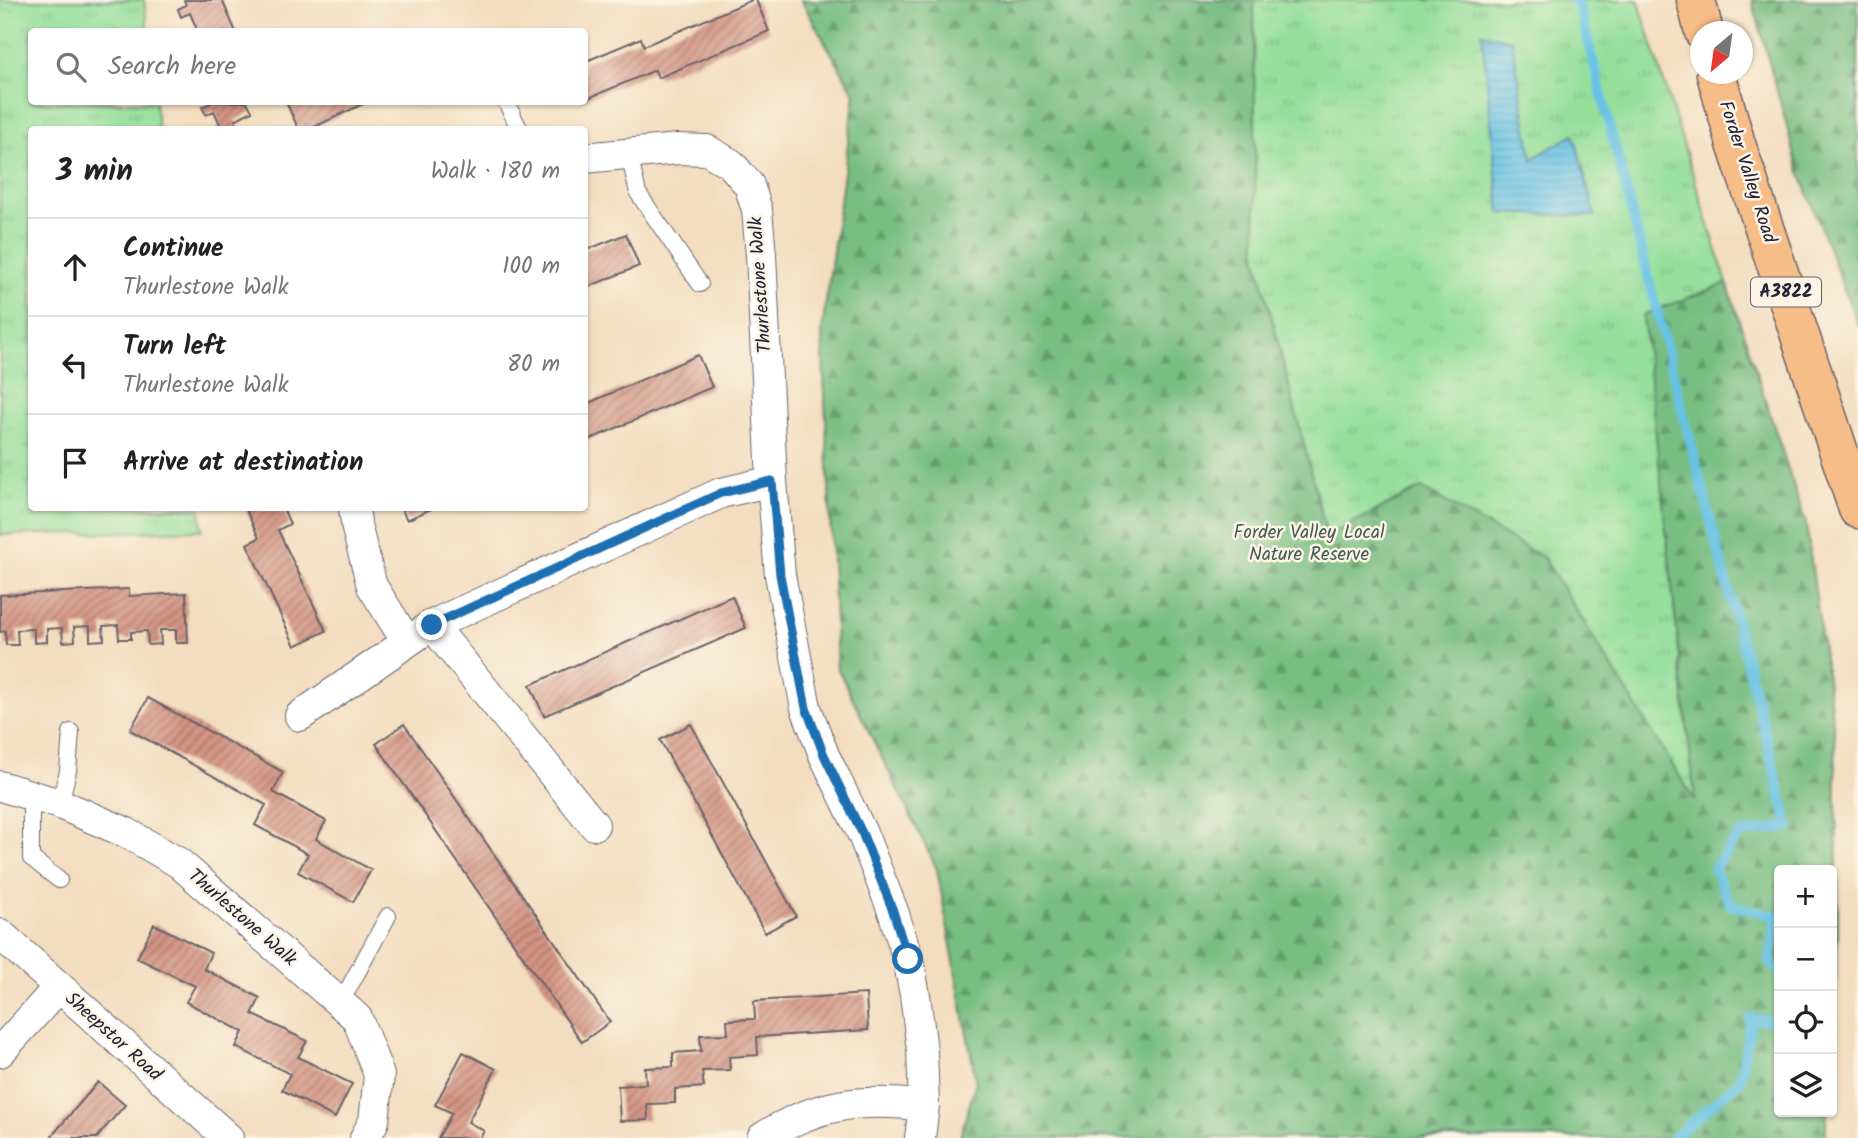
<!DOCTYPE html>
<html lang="en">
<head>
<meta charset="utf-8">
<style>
  :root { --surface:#fff; --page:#f6f6f6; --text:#222; --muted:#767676; --line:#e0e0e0 }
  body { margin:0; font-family:Kalam,sans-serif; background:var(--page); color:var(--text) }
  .controls { position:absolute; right:21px; bottom:21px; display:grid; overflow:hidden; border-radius:7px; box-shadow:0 2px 5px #0004 }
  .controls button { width:63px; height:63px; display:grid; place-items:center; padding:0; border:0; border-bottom:2px solid var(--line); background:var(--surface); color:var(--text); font:35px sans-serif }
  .compass { position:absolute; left:1690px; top:21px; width:63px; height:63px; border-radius:50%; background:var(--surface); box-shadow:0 2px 5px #0004; rotate:209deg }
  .stop { position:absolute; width:21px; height:21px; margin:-16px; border:5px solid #1f6fb2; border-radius:50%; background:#fff }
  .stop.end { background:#1f6fb2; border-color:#fff; box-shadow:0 2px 7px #0008 }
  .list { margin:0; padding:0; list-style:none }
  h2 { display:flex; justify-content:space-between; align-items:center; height:91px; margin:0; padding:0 28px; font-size:30px }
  h2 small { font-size:23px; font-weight:400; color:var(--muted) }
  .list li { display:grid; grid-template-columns:46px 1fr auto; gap:21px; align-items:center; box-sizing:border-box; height:98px; padding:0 28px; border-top:2px solid var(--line) }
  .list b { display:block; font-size:26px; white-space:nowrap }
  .list p { margin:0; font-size:23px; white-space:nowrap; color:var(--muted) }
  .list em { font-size:23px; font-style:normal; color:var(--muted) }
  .icon { flex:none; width:38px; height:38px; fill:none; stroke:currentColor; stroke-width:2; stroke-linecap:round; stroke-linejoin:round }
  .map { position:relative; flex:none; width:1858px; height:1138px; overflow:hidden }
  .search { position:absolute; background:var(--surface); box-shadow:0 2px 5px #0004; left:28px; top:28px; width:560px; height:77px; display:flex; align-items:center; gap:18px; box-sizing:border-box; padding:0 24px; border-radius:7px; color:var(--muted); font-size:26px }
  .panel { position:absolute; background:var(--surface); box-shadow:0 2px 5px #0004; left:28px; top:126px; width:560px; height:385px; border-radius:7px }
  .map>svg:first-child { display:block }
  .grass { fill:url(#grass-tufts); stroke:#5c806b; stroke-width:2 }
  .forest { fill:url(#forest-firs); stroke:#4d705f; stroke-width:2 }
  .water { fill:url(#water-rules); stroke:#447290; stroke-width:2 }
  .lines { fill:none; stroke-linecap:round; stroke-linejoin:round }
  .stream { stroke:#67c2e5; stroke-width:10 }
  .building { fill:url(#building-hatch) }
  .service-casing { stroke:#6b6369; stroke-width:18 }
  .minor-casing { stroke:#6b6369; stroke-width:32 }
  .primary-casing { stroke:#6b6369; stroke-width:41 }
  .service { stroke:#fff; stroke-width:16 }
  .minor { stroke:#fff; stroke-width:30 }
  .primary { stroke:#f7bd88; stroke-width:38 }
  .route { stroke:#1f6fb2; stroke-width:9 }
  .labels { text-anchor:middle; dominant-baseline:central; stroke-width:5; stroke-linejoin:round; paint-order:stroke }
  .shield { fill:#fcf5e5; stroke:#63616e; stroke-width:2 }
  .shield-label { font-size:18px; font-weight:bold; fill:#22223b }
  .street-label { font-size:19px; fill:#22223b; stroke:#fcf5e5 }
  .park-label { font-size:19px; fill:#445b58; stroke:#fcf5e5 }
</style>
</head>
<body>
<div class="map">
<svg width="1858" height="1138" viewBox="0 0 1858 1138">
  <defs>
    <pattern id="grass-tufts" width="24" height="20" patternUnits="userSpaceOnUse" patternTransform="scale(1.75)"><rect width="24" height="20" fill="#95df9b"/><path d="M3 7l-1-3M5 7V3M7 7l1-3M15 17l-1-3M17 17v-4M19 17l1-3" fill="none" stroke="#80bf86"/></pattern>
    <pattern id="forest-firs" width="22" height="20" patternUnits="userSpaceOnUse" patternTransform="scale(1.75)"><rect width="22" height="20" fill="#78be83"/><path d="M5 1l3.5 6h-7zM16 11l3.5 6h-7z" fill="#629a6c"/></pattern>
    <pattern id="water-rules" width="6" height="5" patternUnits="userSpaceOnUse" patternTransform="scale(1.75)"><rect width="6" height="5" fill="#67c2e5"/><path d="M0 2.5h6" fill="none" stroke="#59a6c5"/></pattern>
    <pattern id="building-hatch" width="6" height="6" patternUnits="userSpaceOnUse" patternTransform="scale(1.75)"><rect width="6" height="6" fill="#d39484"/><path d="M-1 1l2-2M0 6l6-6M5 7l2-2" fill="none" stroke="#ab786d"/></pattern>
  </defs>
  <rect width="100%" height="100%" fill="#fcf5e5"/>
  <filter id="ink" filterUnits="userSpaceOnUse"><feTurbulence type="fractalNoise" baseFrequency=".0143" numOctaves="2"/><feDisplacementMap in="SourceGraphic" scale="14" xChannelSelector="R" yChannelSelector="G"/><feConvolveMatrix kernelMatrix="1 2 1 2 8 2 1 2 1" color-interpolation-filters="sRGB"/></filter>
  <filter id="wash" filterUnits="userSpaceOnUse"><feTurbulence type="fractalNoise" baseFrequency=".00686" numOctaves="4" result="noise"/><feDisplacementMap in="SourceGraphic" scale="28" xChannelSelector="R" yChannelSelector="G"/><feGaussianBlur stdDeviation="1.57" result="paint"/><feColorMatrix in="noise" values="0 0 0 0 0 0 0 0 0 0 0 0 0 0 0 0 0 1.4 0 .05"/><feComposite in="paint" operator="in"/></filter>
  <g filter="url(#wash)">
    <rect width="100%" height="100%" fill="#f3ddbf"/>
    <!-- grass -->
    <path class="grass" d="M 0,0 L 144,0 L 148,31 L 32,32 L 32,102 L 155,102 L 158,129 L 32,130 L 32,508 L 200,508 L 202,530 L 0,535 Z
      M 801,0 L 1638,0 L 1727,283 L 1806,524 L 1835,739 L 1838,929 L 1832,1035 L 1832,870 L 1779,870 L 1779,1112 L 1827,1112 L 1825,1138 L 960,1138 L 976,1082 L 937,869 L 837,667 L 822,331 L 855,94 Z"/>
    <!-- forest -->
    <path class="forest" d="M 801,0 L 1254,0 L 1256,255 L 1327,536 L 1421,488 L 1544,558 L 1695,801 L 1643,315 L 1727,283 L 1806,524 L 1835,739 L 1838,929 L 1832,1035 L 1832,870 L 1779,870 L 1779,1112 L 1827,1112 L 1825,1138 L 960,1138 L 976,1082 L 937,869 L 837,667 L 822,331 L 855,94 Z
      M 1752,0 L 1858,0 L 1858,326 L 1798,167 Z"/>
    <!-- water -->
    <path class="water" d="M 1482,33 L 1512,40 L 1532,159 L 1574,134 L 1595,216 L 1500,213 Z"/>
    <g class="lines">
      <!-- stream -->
      <path class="stream" d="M 1574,0 L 1579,6 L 1789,827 L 1740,834 L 1714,869 L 1731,905 L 1776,916 L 1770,962 L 1779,971
        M 1673,1138 L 1740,1081 L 1751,1018 L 1779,1022"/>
    </g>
    <g id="blocks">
      <!-- building -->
      <path class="building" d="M 184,0 L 222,0 L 236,32 L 198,32 L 190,13 L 181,17 L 178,9 L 186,5 Z
        M 752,0 L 756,0 L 769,31 L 658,78 L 655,70 L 584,100 L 584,62 L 641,38 L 644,46 Z
        M 210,102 L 247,102 L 252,111 L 235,120 L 239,130 L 212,130 L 221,126 L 214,111 L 206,115 L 202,107 L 211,103 Z
        M 286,102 L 367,102 L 308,130 L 299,130 Z
        M 626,234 L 639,266 L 588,287 L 584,279 L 584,251 Z
        M 698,355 L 712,387 L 584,442 L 584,405 Z
        M 245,508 L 283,508 L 290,524 L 278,530 L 326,631 L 295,646 L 247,544 L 259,538 Z
        M 401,508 L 433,508 L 407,520 Z
        M 129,589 L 129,596 L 186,593 L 188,643 L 176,643 L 176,630 L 160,630 L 161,644 L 148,645 L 147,631 L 131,632 L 131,639 L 119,639 L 118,625 L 103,626 L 104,640 L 90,641 L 90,626 L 74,627 L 75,641 L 63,642 L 62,628 L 47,629 L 47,642 L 34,643 L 34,629 L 17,630 L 18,645 L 6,645 L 5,631 L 0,632 L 0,595 Z
        M 732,596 L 746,628 L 544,716 L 530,685 Z
        M 148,698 L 283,772 L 273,792 L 326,821 L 316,839 L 371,870 L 353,902 L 298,872 L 308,854 L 255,825 L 266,805 L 130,730 Z
        M 404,724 L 610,1022 L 582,1042 L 376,744 Z
        M 691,724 L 796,916 L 765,933 L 660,740 Z
        M 154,924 L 211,953 L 204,969 L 260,998 L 252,1014 L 307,1041 L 298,1057 L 352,1084 L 335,1118 L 282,1090 L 290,1074 L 236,1047 L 243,1032 L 186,1002 L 195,986 L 137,958 Z
        M 866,994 L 868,1030 L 757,1037 L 758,1055 L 729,1057 L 730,1070 L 702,1071 L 704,1087 L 675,1089 L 675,1103 L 647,1104 L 648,1120 L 620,1121 L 618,1086 L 646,1084 L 645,1068 L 673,1067 L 673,1053 L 701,1051 L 700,1035 L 728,1034 L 727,1020 L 755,1019 L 754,1001 Z
        M 463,1052 L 496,1069 L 468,1122 L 484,1131 L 480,1138 L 438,1138 L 452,1113 L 435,1105 Z
        M 98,1082 L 125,1105 L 104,1129 L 97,1138 L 50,1138 Z"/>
    </g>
  </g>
  <g filter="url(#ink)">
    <use href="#blocks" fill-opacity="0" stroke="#6b6369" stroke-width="2"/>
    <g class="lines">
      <defs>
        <path id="service" d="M 506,102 L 520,130
          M 629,155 L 638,193 L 700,284
          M 31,795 L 31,858 L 59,880
          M 60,804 L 68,771 L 71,732
          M 340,1004 L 388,916"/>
        <path id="minor" d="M 584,158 L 678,149 L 707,150 L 731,164 L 749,185 L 757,210 L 761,255 L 772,481 L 780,575 L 806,708 L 824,755 L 863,835 L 893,911 L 908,959 L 915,995 L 922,1050 L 924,1106 L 920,1138
          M 354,508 L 357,529 L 372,586 L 407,642
          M 432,625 L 594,825
          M 300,716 L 432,625 L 721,493 L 772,481
          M 0,786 L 60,804 L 127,833 L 179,863 L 357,1018 L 379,1075 L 374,1121 L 365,1138
          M 0,934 L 228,1138
          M 0,1052 L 58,988
          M 762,1138 C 816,1103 862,1098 924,1106"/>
        <path id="primary" d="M 1696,0 L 1704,32
          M 1716,74 L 1736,144 L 1858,509"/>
      </defs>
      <!-- service casing -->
      <use href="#service" class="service-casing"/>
      <!-- minor casing -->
      <use href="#minor" class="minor-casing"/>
      <!-- primary casing -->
      <use href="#primary" class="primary-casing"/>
      <!-- service -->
      <use href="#service" class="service"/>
      <!-- minor -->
      <use href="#minor" class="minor"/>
      <!-- primary -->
      <use href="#primary" class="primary"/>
    </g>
  </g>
  <g class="lines" filter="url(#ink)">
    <!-- route -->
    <path class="route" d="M 432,625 L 721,493 L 772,481 L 780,575 L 806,708 L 824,755 L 863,835 L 893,911 L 908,959"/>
  </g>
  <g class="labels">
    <!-- shield labels -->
    <rect class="shield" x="1751" y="277.5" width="70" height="29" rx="5"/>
    <g class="shield-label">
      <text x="1786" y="292">A3822</text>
    </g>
    <!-- street labels -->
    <g class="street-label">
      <text transform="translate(1747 172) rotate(72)">Forder Valley Road</text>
      <text transform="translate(761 285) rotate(-94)">Thurlestone Walk</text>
      <text transform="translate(242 918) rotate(41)">Thurlestone Walk</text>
      <text transform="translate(113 1037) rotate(42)">Sheepstor Road</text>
    </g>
    <!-- park labels -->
    <g class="park-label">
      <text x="1309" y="533">Forder Valley Local<tspan x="1309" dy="22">Nature Reserve</tspan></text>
    </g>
  </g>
</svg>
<div class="controls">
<button>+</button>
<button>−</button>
<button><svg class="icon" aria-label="locate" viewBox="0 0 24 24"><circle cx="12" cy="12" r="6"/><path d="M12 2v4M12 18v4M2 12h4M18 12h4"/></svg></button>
<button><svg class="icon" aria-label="layers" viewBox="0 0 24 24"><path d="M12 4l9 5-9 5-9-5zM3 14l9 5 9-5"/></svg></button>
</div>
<svg class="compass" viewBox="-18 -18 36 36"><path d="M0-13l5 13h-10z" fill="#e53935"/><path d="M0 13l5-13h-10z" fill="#767676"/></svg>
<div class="stop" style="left:908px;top:959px"></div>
<div class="stop end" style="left:432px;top:625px"></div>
<div class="search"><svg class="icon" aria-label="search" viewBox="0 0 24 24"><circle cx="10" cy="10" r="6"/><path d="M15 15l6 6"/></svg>Search here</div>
<section class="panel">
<h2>3 min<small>Walk · 180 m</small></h2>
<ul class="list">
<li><svg class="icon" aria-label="ahead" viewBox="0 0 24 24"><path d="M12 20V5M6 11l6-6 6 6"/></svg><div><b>Continue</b><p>Thurlestone Walk</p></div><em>100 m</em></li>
<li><svg class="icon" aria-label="left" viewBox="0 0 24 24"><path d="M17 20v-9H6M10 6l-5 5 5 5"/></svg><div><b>Turn left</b><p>Thurlestone Walk</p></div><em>80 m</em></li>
<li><svg class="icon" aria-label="arrive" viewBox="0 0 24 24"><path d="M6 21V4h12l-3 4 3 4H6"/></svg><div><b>Arrive at destination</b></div></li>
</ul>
</section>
</div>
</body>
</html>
